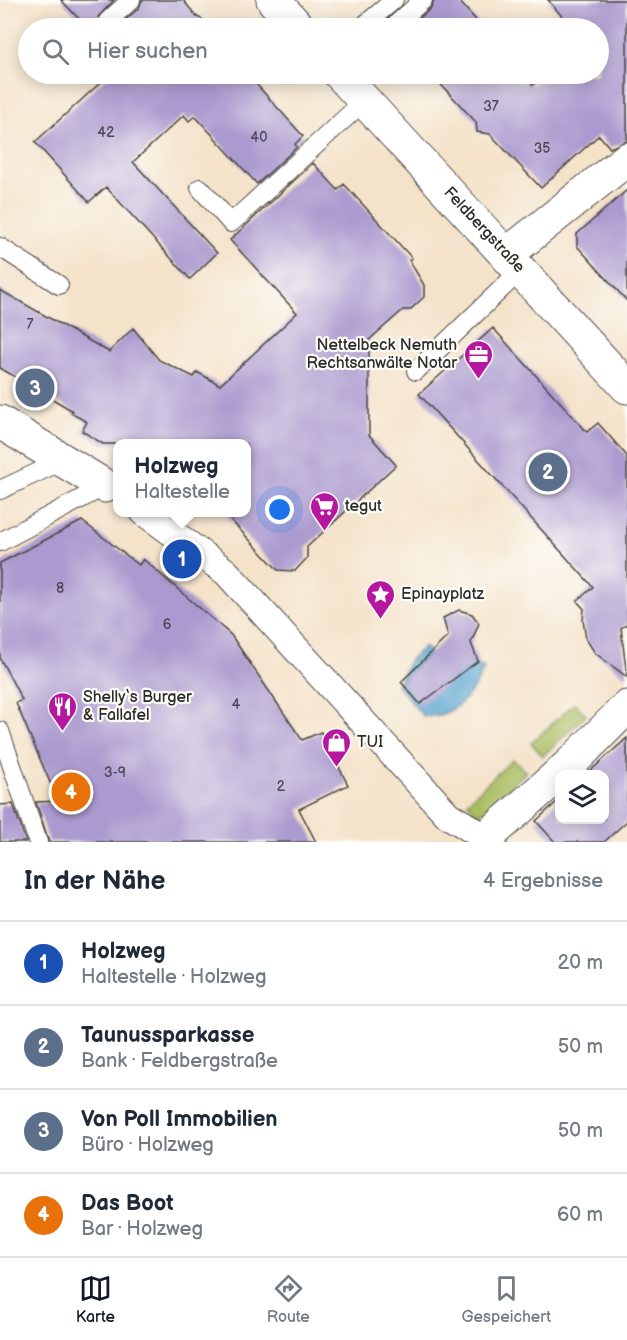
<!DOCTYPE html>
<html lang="de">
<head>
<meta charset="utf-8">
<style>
  :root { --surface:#fff; --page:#f6f6f7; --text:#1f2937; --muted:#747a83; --line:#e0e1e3; --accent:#111827 }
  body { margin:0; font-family:"Balsamiq Sans",sans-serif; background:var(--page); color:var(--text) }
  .controls { position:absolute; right:18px; bottom:18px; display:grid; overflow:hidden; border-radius:12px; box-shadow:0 3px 15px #0003 }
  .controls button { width:54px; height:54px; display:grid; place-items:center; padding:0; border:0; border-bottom:2px solid var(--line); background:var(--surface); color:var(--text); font:30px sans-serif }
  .you { position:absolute; left:280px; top:510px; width:21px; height:21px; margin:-15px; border:4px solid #fff; border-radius:50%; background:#1a73e8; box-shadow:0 0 0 9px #1a73e833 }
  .badge { display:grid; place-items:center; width:39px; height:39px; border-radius:50%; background:var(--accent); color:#fff; font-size:20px; font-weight:700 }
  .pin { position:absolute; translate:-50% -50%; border:3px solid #fff; box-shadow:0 2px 6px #0006 }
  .popup { position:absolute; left:113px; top:439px; width:138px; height:78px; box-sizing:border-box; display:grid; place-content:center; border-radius:12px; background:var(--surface); filter:drop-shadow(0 2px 4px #0005); font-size:20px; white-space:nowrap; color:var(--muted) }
  .popup b { font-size:22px; color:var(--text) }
  .popup::after { content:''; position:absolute; left:50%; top:100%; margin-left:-12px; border:12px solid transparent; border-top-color:var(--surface) }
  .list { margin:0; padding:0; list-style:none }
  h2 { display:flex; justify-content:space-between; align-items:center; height:78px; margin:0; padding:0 24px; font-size:26px }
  h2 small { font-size:20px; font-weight:400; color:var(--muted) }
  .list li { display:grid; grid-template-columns:39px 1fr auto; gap:18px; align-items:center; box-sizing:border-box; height:84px; padding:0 24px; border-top:2px solid var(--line) }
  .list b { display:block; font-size:22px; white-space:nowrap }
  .list p { margin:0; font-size:20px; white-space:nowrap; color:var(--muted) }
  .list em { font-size:20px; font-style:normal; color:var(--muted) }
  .icon { flex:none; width:33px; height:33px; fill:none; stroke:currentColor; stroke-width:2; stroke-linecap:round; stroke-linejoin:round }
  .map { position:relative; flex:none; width:627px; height:842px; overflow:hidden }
  .search { position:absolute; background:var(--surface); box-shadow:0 3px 15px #0003; left:18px; right:18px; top:18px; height:66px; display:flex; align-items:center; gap:15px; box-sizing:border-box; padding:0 21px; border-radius:33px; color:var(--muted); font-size:22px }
  .sheet { height:414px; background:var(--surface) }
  nav { display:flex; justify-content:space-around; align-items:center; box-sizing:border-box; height:84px; border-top:2px solid var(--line); background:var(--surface); font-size:16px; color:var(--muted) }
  nav a { display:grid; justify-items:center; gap:3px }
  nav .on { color:var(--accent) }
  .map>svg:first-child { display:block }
  .green { fill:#a8bd61; stroke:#6a7446; stroke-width:1.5 }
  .water { fill:#54a2cd; stroke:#40667c; stroke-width:1.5 }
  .building { fill:#ab9acf }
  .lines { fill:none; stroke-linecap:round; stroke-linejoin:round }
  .service-casing { stroke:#494643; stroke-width:20 }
  .pedestrian-casing { stroke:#494643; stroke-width:29 }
  .minor-casing { stroke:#494643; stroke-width:35 }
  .tertiary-casing { stroke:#494643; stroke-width:35 }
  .service { stroke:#fff; stroke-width:18 }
  .pedestrian { stroke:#fff; stroke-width:27 }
  .minor { stroke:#fff; stroke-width:33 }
  .tertiary { stroke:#fff; stroke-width:33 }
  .labels { text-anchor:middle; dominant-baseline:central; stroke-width:4.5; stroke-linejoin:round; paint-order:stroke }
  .number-label { font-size:14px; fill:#4b4754 }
  .street-label { font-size:16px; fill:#2b2b2b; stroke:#fdfcf7 }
  .poi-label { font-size:16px; fill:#2b2b2b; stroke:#fdfcf7; text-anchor:start }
</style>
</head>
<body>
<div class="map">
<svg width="627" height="842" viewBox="0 0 627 842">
  <rect width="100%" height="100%" fill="#fdfcf7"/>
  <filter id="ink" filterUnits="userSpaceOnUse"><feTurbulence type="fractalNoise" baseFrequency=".0167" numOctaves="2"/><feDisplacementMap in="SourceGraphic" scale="12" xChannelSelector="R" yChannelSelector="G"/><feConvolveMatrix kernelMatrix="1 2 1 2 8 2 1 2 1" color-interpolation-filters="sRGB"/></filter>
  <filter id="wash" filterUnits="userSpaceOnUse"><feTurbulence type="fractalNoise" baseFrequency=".008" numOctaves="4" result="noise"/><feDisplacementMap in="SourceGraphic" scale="24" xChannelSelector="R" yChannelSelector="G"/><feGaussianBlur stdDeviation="1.35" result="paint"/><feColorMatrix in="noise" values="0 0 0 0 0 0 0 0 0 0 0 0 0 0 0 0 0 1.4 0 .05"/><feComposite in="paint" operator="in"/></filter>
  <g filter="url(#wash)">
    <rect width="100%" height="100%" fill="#f4e2c9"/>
    <!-- green -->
    <path class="green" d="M 575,703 L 586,715 L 543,756 L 531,743 Z
      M 513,759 L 526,772 L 479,815 L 467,802 Z"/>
    <!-- water -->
    <path class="water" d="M 424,646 L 430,653 L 401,682 L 420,703 L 475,663 L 484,668 C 474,693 453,720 423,716 L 397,685 L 409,661 Z"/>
    <g id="blocks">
      <!-- building -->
      <path class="building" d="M 61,0 L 114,0 L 98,17 L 100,28 L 88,28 Z
        M 142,0 L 183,0 L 197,17 L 219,28 L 116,28 L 139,8 Z
        M 434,0 L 458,0 L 483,28 L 408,28 L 431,8 Z
        M 548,0 L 627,0 L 627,141 L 610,148 L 599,135 L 541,188 L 490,134 L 477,132 L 476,122 L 431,74 L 523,74 L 533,85 L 545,74 L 598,74 L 598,28 L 572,28 Z
        M 110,74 L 247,74 L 303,136 L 295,144 L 297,147 L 257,184 L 195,116 L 189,121 L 184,115 L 133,162 L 217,253 L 190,279 L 106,187 L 89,202 L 35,142 Z
        M 313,163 L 338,190 L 344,184 L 412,258 L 409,260 L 424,285 L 424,297 L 410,310 L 403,310 L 369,340 L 369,435 L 396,465 L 307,547 L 307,558 L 295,571 L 278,570 L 224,513 L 246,513 L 246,444 L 103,444 L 82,431 L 87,422 L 71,413 L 73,411 L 0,368 L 0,290 L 109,352 L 133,328 L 159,360 L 194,377 L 197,372 L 220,385 L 297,313 L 230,240 Z
        M 627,190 L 627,301 L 577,246 L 577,234 Z
        M 493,328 L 587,432 L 598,423 L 627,456 L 627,624 L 621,628 L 627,677 L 595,653 L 586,639 L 583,620 L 584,609 L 577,601 L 593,587 L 419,394 Z
        M 82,521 L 139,565 L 143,559 L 231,635 L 302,740 L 321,732 L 348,785 L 299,809 L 316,842 L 49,842 L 36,802 L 58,801 L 16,703 L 22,700 L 0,658 L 0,563 Z
        M 459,610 L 472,614 L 479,623 L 471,643 L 478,661 L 420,704 L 401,682 L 448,636 L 443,618 Z
        M 627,738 L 627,821 L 604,842 L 555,842 L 536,821 L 560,799 L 560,819 L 604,819 L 604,774 L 587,774 Z
        M 13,804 L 26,842 L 0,842 L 0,805 Z"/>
    </g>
  </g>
  <g filter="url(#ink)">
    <use href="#blocks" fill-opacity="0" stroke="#494643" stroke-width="1.5"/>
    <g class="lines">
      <defs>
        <path id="service" d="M 108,21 L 131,0
          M 361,28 L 394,0
          M 392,28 L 423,0
          M 200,188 L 231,223 L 364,101
          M 0,247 L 59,285
          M 416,371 L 521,270
          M 0,490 L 64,460
          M 0,542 L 105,486
          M 0,731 L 38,842"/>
        <path id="pedestrian" d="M 144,512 L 226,572 L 448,815 L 486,838 L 481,842"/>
        <path id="minor" d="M 506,255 L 627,159
          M 0,422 L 105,486
          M 490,842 L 486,838 L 568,766 L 627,707"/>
        <path id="tertiary" d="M 273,0 L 299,28
          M 340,74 L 627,387"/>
      </defs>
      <!-- service casing -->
      <use href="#service" class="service-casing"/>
      <!-- pedestrian casing -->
      <use href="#pedestrian" class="pedestrian-casing"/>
      <!-- minor casing -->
      <use href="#minor" class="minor-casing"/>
      <!-- tertiary casing -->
      <use href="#tertiary" class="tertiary-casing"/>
      <!-- service -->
      <use href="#service" class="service"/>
      <!-- pedestrian -->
      <use href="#pedestrian" class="pedestrian"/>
      <!-- minor -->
      <use href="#minor" class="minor"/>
      <!-- tertiary -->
      <use href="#tertiary" class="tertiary"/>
    </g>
  </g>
  <!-- icons -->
  <defs>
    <symbol id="office-pin" viewBox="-11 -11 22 30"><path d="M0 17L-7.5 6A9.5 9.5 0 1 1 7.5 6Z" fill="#b5179e" stroke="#fdfcf7"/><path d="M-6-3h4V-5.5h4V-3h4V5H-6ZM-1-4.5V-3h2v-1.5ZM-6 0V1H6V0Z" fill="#fff"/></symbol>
    <symbol id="supermarket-pin" viewBox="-11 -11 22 30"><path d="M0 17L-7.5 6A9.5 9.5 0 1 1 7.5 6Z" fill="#b5179e" stroke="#fdfcf7"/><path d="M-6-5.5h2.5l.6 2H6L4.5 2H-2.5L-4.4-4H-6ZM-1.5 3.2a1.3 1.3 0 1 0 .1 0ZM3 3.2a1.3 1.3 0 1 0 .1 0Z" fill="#fff"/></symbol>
    <symbol id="sight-pin" viewBox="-11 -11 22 30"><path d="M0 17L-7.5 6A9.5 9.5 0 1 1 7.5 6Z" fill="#b5179e" stroke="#fdfcf7"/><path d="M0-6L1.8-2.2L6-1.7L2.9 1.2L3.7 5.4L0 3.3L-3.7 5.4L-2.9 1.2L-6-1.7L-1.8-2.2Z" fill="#fff"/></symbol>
    <symbol id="restaurant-pin" viewBox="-11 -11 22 30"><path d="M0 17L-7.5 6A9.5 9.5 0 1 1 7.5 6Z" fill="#b5179e" stroke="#fdfcf7"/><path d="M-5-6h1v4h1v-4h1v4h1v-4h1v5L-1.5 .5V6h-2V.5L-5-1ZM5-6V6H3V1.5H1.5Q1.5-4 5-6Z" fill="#fff"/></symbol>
    <symbol id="shop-pin" viewBox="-11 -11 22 30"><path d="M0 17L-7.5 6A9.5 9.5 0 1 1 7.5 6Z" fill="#b5179e" stroke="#fdfcf7"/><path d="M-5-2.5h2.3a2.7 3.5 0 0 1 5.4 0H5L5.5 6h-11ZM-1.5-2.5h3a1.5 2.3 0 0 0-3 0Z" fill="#fff"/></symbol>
  </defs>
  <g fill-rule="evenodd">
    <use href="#office-pin" x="462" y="338" width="33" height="45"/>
    <use href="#supermarket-pin" x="308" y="490" width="33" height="45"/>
    <use href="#sight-pin" x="364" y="578" width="33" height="45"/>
    <use href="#restaurant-pin" x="46" y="690" width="33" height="45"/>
    <use href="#shop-pin" x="320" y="726" width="33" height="45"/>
  </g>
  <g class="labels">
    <!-- number labels -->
    <g class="number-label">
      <text x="491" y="106">37</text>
      <text x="106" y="132">42</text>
      <text x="259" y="137">40</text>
      <text x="542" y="148">35</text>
      <text x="30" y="324">7</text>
      <text x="60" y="588">8</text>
      <text x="167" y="624">6</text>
      <text x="236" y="704">4</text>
      <text x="115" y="772">3-9</text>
      <text x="281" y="786">2</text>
    </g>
    <!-- street labels -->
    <g class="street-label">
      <text transform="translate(484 230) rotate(47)">Feldbergstraße</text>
    </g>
    <!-- poi labels -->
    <g class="poi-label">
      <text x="457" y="345" text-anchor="end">Nettelbeck Nemuth<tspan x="457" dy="18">Rechtsanwälte Notar</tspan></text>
      <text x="345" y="506">tegut</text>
      <text x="401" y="594">Epinayplatz</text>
      <text x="83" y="697">Shelly‘s Burger<tspan x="83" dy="18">&amp; Fallafel</tspan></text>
      <text x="357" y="742">TUI</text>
    </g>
  </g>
</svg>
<div class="controls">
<button><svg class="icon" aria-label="layers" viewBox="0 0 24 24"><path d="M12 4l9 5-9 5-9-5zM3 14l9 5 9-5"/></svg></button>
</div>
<div class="you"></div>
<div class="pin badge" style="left:182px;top:559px;background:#1a4fb4">1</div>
<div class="popup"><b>Holzweg</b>Haltestelle</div>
<div class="pin badge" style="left:548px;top:472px;background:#5c6f8a">2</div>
<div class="pin badge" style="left:35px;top:388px;background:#5c6f8a">3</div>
<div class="pin badge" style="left:71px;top:792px;background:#e8710a">4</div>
<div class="search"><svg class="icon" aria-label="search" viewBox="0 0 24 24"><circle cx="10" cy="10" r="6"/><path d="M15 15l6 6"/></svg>Hier suchen</div>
</div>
<section class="sheet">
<h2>In der Nähe<small>4 Ergebnisse</small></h2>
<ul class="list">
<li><span class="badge" style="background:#1a4fb4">1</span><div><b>Holzweg</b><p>Haltestelle · Holzweg</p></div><em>20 m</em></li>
<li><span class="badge" style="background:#5c6f8a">2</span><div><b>Taunussparkasse</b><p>Bank · Feldbergstraße</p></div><em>50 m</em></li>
<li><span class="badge" style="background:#5c6f8a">3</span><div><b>Von Poll Immobilien</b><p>Büro · Holzweg</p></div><em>50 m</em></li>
<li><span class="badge" style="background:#e8710a">4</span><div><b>Das Boot</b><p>Bar · Holzweg</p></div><em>60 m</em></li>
</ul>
</section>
<nav>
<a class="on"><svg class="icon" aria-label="map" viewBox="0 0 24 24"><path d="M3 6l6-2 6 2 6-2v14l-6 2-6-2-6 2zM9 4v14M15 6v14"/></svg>Karte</a>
<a><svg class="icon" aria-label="directions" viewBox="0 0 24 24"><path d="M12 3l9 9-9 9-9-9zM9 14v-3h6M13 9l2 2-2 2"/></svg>Route</a>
<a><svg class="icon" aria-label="saved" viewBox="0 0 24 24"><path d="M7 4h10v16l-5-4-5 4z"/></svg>Gespeichert</a>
</nav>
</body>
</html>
